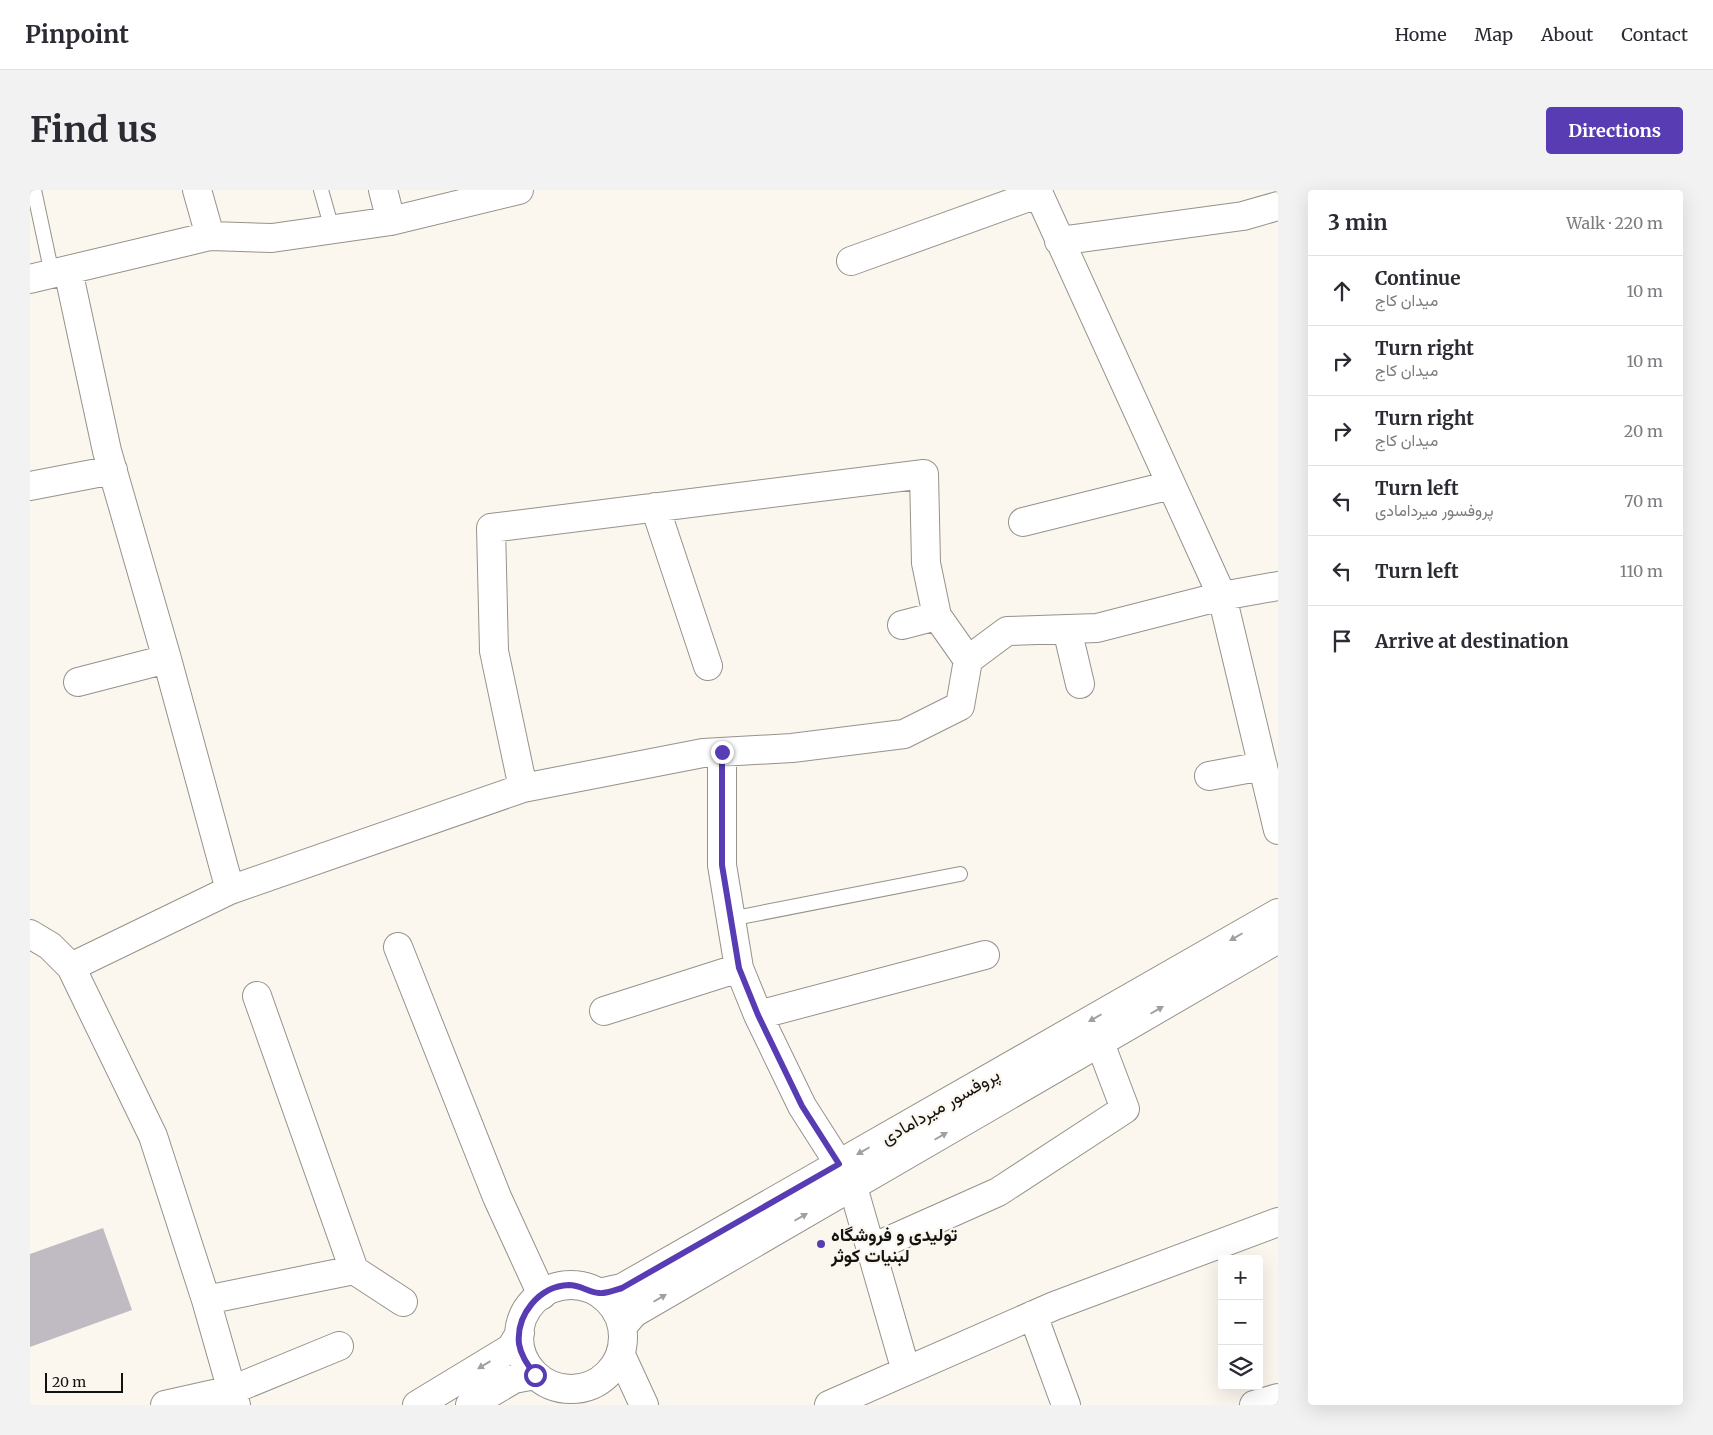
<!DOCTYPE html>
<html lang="en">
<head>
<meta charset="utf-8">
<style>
  :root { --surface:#fff; --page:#f2f2f3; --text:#2b2b33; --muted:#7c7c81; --line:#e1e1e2; --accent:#573cb4 }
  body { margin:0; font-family:Merriweather,Vazirmatn,serif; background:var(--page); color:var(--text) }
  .controls { position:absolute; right:15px; bottom:15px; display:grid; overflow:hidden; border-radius:5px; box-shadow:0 5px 20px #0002 }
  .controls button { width:45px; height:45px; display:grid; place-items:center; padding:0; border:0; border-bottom:1px solid var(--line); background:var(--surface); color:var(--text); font:25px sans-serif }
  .scale { position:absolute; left:15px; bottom:12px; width:78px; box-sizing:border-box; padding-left:5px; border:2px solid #141210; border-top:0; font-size:14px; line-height:18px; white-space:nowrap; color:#141210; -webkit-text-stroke:4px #fbf7ef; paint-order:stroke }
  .stop { position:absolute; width:15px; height:15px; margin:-11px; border:4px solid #573cb4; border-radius:50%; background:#fff }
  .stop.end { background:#573cb4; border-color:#fff; box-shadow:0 1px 5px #0008 }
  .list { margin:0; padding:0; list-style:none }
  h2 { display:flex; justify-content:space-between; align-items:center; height:65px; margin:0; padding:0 20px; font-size:21px }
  h2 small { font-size:16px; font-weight:400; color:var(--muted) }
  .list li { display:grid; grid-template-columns:32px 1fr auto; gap:15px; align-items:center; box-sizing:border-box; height:70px; padding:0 20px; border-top:1px solid var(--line) }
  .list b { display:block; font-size:19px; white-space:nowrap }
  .list p { margin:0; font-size:16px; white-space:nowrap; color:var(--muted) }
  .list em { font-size:16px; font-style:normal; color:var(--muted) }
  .icon { flex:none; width:28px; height:28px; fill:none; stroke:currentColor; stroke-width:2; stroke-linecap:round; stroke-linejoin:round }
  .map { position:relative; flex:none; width:1248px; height:1215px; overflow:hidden; border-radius:5px }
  header { display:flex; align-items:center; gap:30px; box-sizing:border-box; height:70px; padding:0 25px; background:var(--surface); border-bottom:1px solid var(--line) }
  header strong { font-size:24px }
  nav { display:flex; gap:28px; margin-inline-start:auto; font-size:18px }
  .intro { display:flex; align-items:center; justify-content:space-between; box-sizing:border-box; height:120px; padding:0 30px }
  h1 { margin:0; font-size:35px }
  .button { padding:12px 22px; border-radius:5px; background:var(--accent); color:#fff; font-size:18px; font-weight:700 }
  main { display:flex; gap:30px; padding:0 30px }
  aside { flex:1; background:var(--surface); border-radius:5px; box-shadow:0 5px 20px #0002 }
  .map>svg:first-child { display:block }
  .building { fill:#c0bbc2 }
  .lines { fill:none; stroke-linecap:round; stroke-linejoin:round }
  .lane-casing { stroke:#96928b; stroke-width:16 }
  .street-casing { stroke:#96928b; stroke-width:30 }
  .secondary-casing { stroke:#96928b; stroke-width:30 }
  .lane { stroke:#fff; stroke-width:14 }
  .street { stroke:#fff; stroke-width:28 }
  .secondary { stroke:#fff; stroke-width:28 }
  .oneway { fill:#a1a09f }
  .route { stroke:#573cb4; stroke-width:6 }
  .poi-dot { fill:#573cb4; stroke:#fbf7ef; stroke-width:2 }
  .labels { text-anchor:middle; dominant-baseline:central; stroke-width:4.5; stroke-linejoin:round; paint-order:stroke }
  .street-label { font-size:18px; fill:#141210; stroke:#fbf7ef }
  .poi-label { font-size:18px; font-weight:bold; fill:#141210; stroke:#fbf7ef; text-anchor:start }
</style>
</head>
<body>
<header>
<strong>Pinpoint</strong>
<nav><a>Home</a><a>Map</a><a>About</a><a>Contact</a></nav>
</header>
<div class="intro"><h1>Find us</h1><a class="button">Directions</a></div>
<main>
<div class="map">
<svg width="1248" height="1215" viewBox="0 0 1248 1215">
  <rect width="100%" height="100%" fill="#fbf7ef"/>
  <!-- building -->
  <path class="building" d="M 73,1038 L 102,1120 L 0,1157 L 0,1064 Z"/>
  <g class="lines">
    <defs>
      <path id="lane" d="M 4,0 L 22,84
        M 291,0 L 302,39
        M 700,729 L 930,684"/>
      <path id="street" d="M 353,0 L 361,31
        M 1007,0 L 1192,406 L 1248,640
        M 180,46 L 242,48 L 361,31 L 489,0
        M 1029,51 L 1213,26 L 1248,16
        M 821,71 L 1007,4
        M 38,80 L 77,261 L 137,469 L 48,492
        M 0,89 L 180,46 L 167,0
        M 0,296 L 83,280
        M 625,317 L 678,476
        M 993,332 L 1141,295
        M 872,435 L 907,426
        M 1037,439 L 1050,494
        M 137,469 L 200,700
        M 692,562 L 692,675 L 709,778 L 728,825 L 772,916 L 809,974
        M 1179,586 L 1233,576
        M 493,598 L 464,461 L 461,338 L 894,284 L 896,373 L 907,426 L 938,470
        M 0,744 L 20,756 L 41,777 L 123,946 L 176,1110 L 206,1215
        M 368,757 L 467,1007 L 512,1105
        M 41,777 L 200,700 L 493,598 L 673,563 L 762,558 L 874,544 L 930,516 L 938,470 L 977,441 L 1067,438 L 1192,406 L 1248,396
        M 227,806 L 324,1080
        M 574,821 L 709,778
        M 728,825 L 955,765
        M 823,997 L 876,1181
        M 840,1059 L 968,1002 L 1095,919 L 1070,853
        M 176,1110 L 324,1080 L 373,1112
        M 1003,1125 L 1036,1215
        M 591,1165 L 614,1215
        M 135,1215 L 202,1200 L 309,1156
        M 799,1215 L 1024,1116 L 1248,1032
        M 1224,1215 L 1248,1208"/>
      <path id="secondary" d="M489 1147a52 52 0 1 1 104 0a52 52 0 1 1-104 0Z
        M 569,1103 L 592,1098 L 1248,723
        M 592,1137 L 604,1123 L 1248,749
        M 387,1215 L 481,1158 L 490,1143
        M 440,1215 L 484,1189 L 505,1185"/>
    </defs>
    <!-- lane casing -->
    <use href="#lane" class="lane-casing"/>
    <!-- street casing -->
    <use href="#street" class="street-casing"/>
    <!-- secondary casing -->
    <use href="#secondary" class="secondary-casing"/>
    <!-- lane -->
    <use href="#lane" class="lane"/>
    <!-- street -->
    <use href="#street" class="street"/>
    <!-- secondary -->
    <use href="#secondary" class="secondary"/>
  </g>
  <!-- one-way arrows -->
  <defs><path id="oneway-solid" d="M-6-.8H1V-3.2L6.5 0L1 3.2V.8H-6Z" transform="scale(1.25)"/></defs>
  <g class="oneway">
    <use href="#oneway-solid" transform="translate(1206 747) rotate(150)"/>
    <use href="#oneway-solid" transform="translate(1127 820) rotate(-30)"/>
    <use href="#oneway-solid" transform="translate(1065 828) rotate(150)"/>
    <use href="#oneway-solid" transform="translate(911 946) rotate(-30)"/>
    <use href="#oneway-solid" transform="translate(833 961) rotate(150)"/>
    <use href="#oneway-solid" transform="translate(771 1027) rotate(-30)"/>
    <use href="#oneway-solid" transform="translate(630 1108) rotate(-30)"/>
    <use href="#oneway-solid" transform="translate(454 1175) rotate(149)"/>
  </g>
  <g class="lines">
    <!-- route -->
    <path class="route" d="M 505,1185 C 498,1175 491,1166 489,1154 C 486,1125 509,1096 539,1095 C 550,1095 558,1102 569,1103 C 576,1104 585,1100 592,1098 L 809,974 L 772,916 L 728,825 L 709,778 L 692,675 L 692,562"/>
  </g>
  <!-- markers -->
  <circle class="poi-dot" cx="791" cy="1054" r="5"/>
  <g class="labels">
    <!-- street labels -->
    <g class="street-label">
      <text transform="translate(910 916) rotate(-30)">پروفسور میردامادی</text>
    </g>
    <!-- poi labels -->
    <g class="poi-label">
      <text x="801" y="1044">تولیدی و فروشگاه<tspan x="801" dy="21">لبنیات کوثر</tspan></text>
    </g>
  </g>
</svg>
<div class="controls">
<button>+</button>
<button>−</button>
<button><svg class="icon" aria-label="layers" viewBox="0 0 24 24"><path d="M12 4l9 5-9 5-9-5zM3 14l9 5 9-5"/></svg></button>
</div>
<div class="scale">20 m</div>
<div class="stop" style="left:505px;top:1185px"></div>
<div class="stop end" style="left:692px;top:562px"></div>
</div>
<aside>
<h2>3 min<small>Walk · 220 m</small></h2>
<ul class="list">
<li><svg class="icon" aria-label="ahead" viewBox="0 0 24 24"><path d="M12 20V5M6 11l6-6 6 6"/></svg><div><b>Continue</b><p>میدان کاج</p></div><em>10 m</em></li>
<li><svg class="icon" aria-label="right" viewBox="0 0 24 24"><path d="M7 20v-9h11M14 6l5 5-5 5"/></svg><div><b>Turn right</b><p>میدان کاج</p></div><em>10 m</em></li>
<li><svg class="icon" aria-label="right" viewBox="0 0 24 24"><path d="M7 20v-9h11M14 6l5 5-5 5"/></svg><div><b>Turn right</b><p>میدان کاج</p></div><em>20 m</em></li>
<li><svg class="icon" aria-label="left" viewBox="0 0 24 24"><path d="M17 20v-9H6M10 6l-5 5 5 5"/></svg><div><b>Turn left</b><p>پروفسور میردامادی</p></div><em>70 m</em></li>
<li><svg class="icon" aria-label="left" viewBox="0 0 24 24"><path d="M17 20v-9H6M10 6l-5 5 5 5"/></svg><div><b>Turn left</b></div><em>110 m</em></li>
<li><svg class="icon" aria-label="arrive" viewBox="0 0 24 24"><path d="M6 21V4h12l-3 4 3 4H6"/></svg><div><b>Arrive at destination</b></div></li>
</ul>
</aside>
</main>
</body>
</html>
